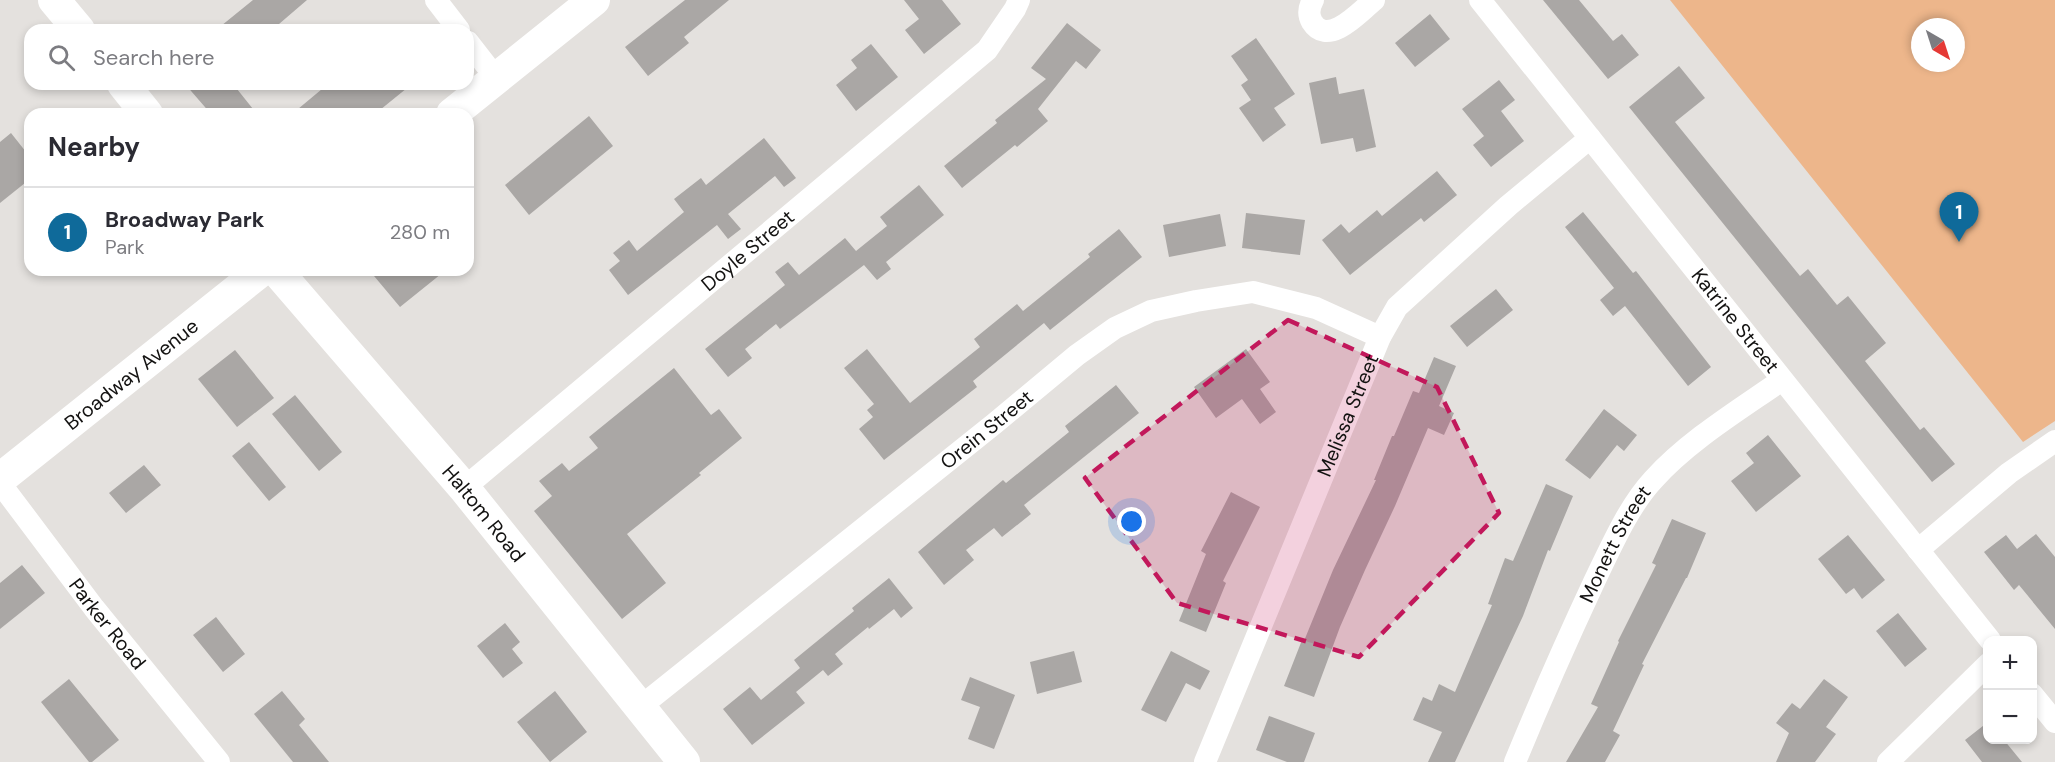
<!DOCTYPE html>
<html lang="en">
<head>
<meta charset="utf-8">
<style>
  :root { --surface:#fff; --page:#f2f2f3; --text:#2b2b33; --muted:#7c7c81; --line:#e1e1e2; --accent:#0f6a9a }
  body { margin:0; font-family:"DM Sans",sans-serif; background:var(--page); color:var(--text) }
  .controls { position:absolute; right:18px; bottom:18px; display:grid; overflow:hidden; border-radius:12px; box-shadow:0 3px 9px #0003 }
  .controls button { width:54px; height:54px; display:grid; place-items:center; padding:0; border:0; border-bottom:2px solid var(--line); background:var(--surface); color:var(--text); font:30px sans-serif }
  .compass { position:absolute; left:1911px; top:18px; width:54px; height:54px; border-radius:50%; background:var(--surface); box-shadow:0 3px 9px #0003; rotate:141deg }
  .you { position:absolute; left:1132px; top:522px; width:21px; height:21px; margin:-15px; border:4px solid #fff; border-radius:50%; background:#1a73e8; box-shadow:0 0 0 9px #1a73e833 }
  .badge { display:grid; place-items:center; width:39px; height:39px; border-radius:50%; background:var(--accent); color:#fff; font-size:20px; font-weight:700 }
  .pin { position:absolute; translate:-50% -50px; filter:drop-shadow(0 2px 3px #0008) }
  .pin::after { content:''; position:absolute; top:32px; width:21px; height:18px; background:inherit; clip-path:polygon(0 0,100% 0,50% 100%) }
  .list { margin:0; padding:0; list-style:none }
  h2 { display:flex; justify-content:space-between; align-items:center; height:78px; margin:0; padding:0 24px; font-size:26px }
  h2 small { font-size:20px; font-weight:400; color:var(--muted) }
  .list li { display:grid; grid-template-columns:39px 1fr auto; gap:18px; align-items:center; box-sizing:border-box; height:90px; padding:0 24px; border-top:2px solid var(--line) }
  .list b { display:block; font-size:22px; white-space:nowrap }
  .list p { margin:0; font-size:20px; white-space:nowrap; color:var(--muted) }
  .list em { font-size:20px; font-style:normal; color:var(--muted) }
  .icon { flex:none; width:33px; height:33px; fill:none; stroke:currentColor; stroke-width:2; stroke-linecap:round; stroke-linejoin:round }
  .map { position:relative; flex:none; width:2055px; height:762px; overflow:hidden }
  .search { position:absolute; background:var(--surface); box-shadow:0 3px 9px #0003; left:24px; top:24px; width:450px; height:66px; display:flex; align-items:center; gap:15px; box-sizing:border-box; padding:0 21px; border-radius:18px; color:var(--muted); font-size:22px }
  .panel { position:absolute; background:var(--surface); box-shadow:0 3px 9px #0003; left:24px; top:108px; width:450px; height:168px; border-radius:18px }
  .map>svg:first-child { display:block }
  .green { fill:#edb68b; fill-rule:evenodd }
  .building { fill:#aaa7a5 }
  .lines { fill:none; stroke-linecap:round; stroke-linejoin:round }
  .street { stroke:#fff; stroke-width:22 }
  .secondary { stroke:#fff; stroke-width:32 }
  .marked { fill:#c2185b; fill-opacity:0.2; stroke:#c2185b; stroke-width:4.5; stroke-dasharray:12 8; stroke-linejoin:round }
  .labels { text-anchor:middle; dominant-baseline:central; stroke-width:6; stroke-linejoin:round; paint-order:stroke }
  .street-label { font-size:20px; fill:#131211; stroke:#f1eeeb }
</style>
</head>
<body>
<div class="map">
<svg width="2055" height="762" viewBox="0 0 2055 762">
  <rect width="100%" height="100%" fill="#e4e1de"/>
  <!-- green -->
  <path class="green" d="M 1670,0 L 2055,0 L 2055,421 L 2023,442 ZM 1920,27 L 1956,27 L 1956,63 L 1920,63 Z"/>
  <!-- building -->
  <path class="building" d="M 253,0 L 307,0 L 272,30 L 216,30 Z
    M 685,0 L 729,0 L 684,37 L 689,43 L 648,76 L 625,47 Z
    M 904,0 L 942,0 L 961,24 L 924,54 L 905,30 L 919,19 Z
    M 1543,0 L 1579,0 L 1613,41 L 1622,34 L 1639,55 L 1608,79 Z
    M 1430,14 L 1450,39 L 1415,67 L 1395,43 Z
    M 1067,23 L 1101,50 L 1086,69 L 1076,61 L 1038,109 L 1048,121 L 1017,147 L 1015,145 L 962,188 L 944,166 L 997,123 L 995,120 L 1046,79 L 1031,68 Z
    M 1256,38 L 1295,94 L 1274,108 L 1286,125 L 1263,142 L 1239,108 L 1251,100 L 1241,85 L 1248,80 L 1231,56 Z
    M 871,44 L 898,77 L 856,111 L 836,85 L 857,68 L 851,60 Z
    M 1679,66 L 1705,98 L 1675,122 L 1800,276 L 1808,269 L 1837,305 L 1848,296 L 1886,343 L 1865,361 L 1920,430 L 1924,427 L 1955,464 L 1932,482 L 1629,107 Z
    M 1336,77 L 1339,94 L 1364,89 L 1376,147 L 1356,152 L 1353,138 L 1321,144 L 1309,83 Z
    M 1499,80 L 1515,100 L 1501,111 L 1524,141 L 1491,167 L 1473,145 L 1484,136 L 1462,109 Z
    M 185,84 L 233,84 L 257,114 L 211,114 Z
    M 328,84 L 412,84 L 375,114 L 292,114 Z
    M 589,116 L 613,146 L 529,215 L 505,185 Z
    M 11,133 L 30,157 L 30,179 L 0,203 L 0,142 Z
    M 764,138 L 796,178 L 784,187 L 775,176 L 728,214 L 741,229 L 728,239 L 717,225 L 628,295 L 609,270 L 620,261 L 613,253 L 629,240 L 637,251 L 684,212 L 674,199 L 701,178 L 706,185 Z
    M 1437,171 L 1457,195 L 1424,222 L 1421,218 L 1350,275 L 1322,240 L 1341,224 L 1349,233 L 1377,210 L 1382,216 Z
    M 919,185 L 944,215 L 886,262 L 891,269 L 877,280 L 864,265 L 780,329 L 776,324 L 745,349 L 752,358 L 728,377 L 705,349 L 785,285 L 775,272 L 788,262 L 799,275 L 845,238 L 856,251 L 887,226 L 880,217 Z
    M 1583,212 L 1633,273 L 1636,271 L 1711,367 L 1688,386 L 1625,306 L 1613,316 L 1600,300 L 1614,288 L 1565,227 Z
    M 1246,213 L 1305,220 L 1300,255 L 1242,248 Z
    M 1220,214 L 1226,246 L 1169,257 L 1163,225 Z
    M 1119,229 L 1142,257 L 1050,330 L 1044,323 L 973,381 L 977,387 L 884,460 L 859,429 L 873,417 L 867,410 L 874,404 L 844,368 L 867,349 L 910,403 L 980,347 L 974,339 L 1017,304 L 1023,311 L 1090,257 L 1088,254 Z
    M 369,270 L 446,270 L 400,307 Z
    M 1496,289 L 1513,310 L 1467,347 L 1450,326 Z
    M 1246,349 L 1270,382 L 1260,389 L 1276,412 L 1260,424 L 1242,399 L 1216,418 L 1194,387 Z
    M 235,350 L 274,398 L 237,427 L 198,379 Z
    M 1434,357 L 1456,366 L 1439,406 L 1454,413 L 1444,435 L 1428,428 L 1395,506 L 1365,570 L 1340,627 L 1314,697 L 1284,686 L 1302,640 L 1304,641 L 1333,570 L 1376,480 L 1374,480 L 1392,436 L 1394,436 L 1413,391 L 1419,393 Z
    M 674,368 L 711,415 L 719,409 L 742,438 L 699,473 L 701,475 L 627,534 L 666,583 L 622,619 L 534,511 L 552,496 L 539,481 L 562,463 L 569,471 L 598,448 L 589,437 Z
    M 1116,385 L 1139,413 L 1024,505 L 1031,514 L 1002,537 L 994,528 L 966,550 L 974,560 L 944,585 L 918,552 L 1003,480 L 1006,483 L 1069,432 L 1065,426 Z
    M 295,395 L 342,452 L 319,471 L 272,414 Z
    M 1604,409 L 1637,435 L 1624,451 L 1617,445 L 1590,479 L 1565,460 Z
    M 1768,435 L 1801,476 L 1756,512 L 1731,481 L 1754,463 L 1746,453 Z
    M 249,442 L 286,487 L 269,501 L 232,456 Z
    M 144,465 L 161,485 L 126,513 L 109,493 Z
    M 1546,484 L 1573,496 L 1550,551 L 1548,550 L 1523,616 L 1455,762 L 1428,762 L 1442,732 L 1413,720 L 1423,697 L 1432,701 L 1439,684 L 1455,692 L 1492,605 L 1488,604 L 1505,558 L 1513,561 Z
    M 1231,492 L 1260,507 L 1223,581 L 1226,583 L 1206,632 L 1179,621 L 1206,554 L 1201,551 Z
    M 1672,519 L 1706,533 L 1687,578 L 1686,578 L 1642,664 L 1644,665 L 1613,731 L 1620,735 L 1605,762 L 1566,762 L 1598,707 L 1591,704 L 1619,642 L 1618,641 L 1656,565 L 1652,563 Z
    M 2036,534 L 2055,557 L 2055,629 L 2019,585 L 2014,590 L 1984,552 L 2006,535 L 2017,549 Z
    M 1848,535 L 1885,580 L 1862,599 L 1854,588 L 1846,594 L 1818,559 Z
    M 22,565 L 45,593 L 0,629 L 0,583 Z
    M 889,578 L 913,608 L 901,618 L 894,609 L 869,629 L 868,627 L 835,654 L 843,664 L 828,676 L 823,670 L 796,692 L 805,703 L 752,745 L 723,709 L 750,687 L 761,700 L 800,668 L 794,660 L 854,611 L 852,608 Z
    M 1898,613 L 1927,649 L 1905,667 L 1876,631 Z
    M 216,617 L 245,654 L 223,672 L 193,635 Z
    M 505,623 L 520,642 L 512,649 L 523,663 L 503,678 L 477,646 Z
    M 1074,651 L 1082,682 L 1037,694 L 1030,662 Z
    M 1171,651 L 1210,671 L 1200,690 L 1186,683 L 1166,722 L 1141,710 Z
    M 970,677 L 1015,695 L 994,749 L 968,739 L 980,707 L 961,700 Z
    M 69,679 L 119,740 L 92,762 L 89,762 L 41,702 Z
    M 1824,679 L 1848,697 L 1826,727 L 1836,734 L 1815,762 L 1776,762 L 1789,733 L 1776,723 L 1792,703 L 1800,709 Z
    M 282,691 L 305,719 L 299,725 L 329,762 L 293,762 L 254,714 Z
    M 555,691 L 587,732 L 550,762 L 517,722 Z
    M 1269,716 L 1315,733 L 1304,762 L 1287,762 L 1256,750 Z
    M 1988,722 L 1988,740 L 2004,740 L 2022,762 L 1982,762 L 1965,740 Z"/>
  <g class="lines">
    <!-- street -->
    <g class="street">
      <path d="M 436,0 L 459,30"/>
      <path d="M 1313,0 C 1309,7 1308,15 1312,22 C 1328,48 1361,11 1374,0"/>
      <path id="s1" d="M 1480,0 L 1990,640"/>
      <path d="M 468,42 L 496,78"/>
      <path id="s2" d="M 0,483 L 94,608 L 219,762"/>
      <path id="s3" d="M 464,488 L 987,50 L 1015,9 L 1019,0"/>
      <path d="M 1918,550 L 2009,473 L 2055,441"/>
      <path d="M 2032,694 L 2055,722"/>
      <path id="s4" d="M 640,707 L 994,424 L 1077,355 L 1115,328 L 1151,311 L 1196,301 L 1253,292 L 1316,308 L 1380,337"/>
      <path id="s5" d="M 1205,762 L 1380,337 L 1397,307 L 1508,206 L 1590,138"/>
      <path id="s6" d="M 1515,762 C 1540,701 1566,642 1594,582 C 1610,549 1628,507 1653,480 C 1688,441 1739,410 1782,380"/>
      <path d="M 1888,762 L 1988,664"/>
    </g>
    <!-- secondary -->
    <g class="secondary">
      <path d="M 54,0 L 79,30"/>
      <path d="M 123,84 L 147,114"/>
      <path d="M 452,114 L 594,0"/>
      <path id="s7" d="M 276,270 L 464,488 L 684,762"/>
      <path id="s8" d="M 0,479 L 262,270"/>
    </g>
  </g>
  <!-- marked area -->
  <path class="marked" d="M 1288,320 L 1437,387 L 1499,513 L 1359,657 L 1177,603 L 1085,478 Z"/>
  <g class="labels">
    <!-- street labels -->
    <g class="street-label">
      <text stroke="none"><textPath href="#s3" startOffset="370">Doyle Street</textPath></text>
      <text stroke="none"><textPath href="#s1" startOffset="410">Katrine Street</textPath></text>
      <text stroke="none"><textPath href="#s8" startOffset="168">Broadway Avenue</textPath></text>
      <text stroke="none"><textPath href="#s5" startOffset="375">Melissa Street</textPath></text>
      <text stroke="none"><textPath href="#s4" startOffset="444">Orein Street</textPath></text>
      <text stroke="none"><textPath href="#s7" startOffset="320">Haltom Road</textPath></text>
      <text stroke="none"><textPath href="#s6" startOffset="240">Monett Street</textPath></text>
      <text stroke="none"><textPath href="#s2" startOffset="177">Parker Road</textPath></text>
    </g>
  </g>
</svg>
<div class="controls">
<button>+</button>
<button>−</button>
</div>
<svg class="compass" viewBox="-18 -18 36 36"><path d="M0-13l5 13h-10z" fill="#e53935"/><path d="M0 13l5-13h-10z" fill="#7c7c81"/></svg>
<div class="you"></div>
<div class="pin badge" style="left:1959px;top:242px">1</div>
<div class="search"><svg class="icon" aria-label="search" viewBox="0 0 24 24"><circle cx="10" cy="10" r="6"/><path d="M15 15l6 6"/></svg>Search here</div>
<section class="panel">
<h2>Nearby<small></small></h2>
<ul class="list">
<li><span class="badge">1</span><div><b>Broadway Park</b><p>Park</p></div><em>280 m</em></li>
</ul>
</section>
</div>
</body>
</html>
